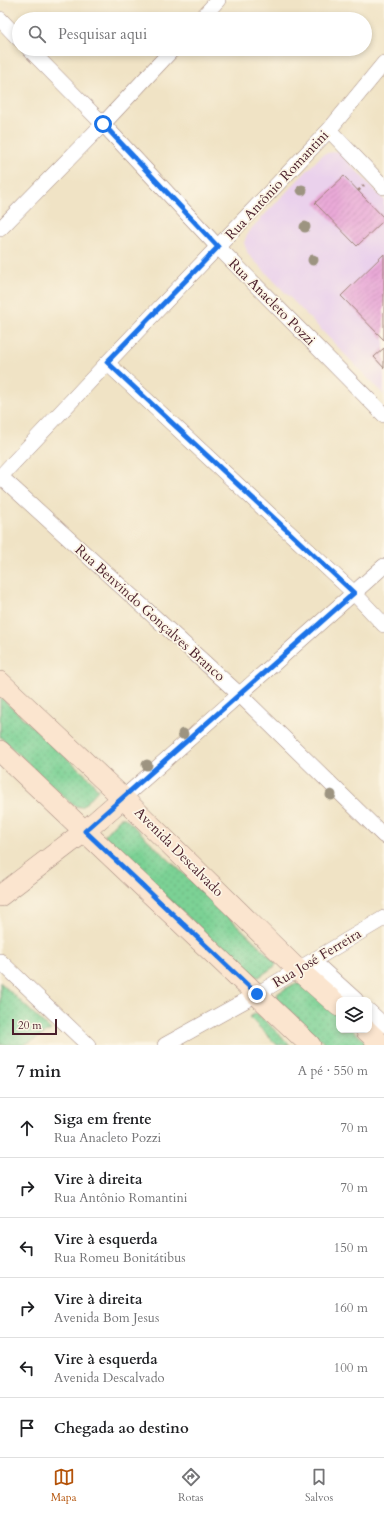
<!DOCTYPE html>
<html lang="pt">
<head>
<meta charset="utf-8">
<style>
  :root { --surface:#fff; --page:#f2f2f2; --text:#202124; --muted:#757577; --line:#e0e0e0; --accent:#b45309 }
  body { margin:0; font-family:Cardo,serif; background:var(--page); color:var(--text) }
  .controls { position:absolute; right:12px; bottom:12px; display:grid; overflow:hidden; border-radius:8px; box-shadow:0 2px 6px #0003 }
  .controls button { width:36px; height:36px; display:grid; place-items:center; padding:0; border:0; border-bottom:1px solid var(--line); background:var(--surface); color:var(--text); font:20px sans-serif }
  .scale { position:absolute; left:12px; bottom:10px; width:45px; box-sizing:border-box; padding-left:4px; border:2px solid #4a1f2b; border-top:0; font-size:11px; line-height:14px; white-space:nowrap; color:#4a1f2b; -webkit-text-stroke:3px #fcf5e5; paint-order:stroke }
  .stop { position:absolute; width:12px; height:12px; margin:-9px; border:3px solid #1a73e8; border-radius:50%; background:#fff }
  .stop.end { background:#1a73e8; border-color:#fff; box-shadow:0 1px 4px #0008 }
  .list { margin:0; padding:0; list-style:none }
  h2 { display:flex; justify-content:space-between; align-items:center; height:52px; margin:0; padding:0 16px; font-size:17px }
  h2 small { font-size:13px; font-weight:400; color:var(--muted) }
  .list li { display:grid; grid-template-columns:26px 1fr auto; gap:12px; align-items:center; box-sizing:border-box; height:60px; padding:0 16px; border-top:1px solid var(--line) }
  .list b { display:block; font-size:15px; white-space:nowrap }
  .list p { margin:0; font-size:13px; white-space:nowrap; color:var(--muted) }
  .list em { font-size:13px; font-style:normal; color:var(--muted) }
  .icon { flex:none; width:22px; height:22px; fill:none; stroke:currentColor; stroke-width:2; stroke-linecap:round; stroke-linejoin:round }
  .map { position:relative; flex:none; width:384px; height:1045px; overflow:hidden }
  .search { position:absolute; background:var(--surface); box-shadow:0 2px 6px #0003; left:12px; right:12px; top:12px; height:44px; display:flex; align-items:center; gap:10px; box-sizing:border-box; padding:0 14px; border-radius:22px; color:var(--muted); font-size:15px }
  .sheet { height:412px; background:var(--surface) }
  nav { display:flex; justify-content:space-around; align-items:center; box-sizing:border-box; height:56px; border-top:1px solid var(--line); background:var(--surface); font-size:11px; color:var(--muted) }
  nav a { display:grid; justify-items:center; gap:2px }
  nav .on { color:var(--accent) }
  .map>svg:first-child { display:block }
  .built { fill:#ead1ec }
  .grass { fill:url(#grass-dots); stroke:#637860 }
  .building { fill:url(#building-hatch) }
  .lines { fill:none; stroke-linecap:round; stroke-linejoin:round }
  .street-casing { stroke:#9d8178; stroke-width:16 }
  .secondary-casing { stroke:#9d8178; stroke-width:22 }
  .path { stroke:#9d8178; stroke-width:2.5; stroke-dasharray:3 3; stroke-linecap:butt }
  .street { stroke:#fff; stroke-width:15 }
  .secondary { stroke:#fbe5cf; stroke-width:21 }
  .tree { fill:#9d9481 }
  .route { stroke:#1a73e8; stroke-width:5 }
  .labels { text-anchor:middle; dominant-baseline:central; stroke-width:3.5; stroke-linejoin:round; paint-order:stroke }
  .street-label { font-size:14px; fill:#4a1f2b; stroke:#fcf5e5 }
</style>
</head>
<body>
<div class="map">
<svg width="384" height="1045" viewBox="0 0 384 1045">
  <defs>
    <pattern id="grass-dots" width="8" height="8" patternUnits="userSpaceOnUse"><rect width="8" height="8" fill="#7cd194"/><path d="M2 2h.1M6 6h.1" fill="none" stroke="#6db380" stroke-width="1.8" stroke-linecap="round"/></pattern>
    <pattern id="building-hatch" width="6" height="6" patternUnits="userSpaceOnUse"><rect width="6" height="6" fill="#e9a9d7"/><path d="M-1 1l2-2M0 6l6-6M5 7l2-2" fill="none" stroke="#c991b9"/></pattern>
  </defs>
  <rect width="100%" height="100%" fill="#fcf5e5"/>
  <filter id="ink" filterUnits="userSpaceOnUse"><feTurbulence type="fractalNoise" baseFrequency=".025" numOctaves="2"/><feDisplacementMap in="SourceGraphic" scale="8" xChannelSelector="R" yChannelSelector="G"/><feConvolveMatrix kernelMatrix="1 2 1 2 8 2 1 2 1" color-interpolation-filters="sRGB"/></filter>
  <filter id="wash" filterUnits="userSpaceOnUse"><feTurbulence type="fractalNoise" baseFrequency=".012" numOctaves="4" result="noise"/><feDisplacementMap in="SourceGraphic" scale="16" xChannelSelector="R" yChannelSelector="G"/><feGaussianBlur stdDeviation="0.9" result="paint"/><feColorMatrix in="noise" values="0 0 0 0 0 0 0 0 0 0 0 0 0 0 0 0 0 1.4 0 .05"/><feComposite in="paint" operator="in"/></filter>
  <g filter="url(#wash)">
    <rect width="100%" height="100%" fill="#f0e3c5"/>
    <!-- built -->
    <path class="built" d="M 338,151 L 384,200 L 384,395 L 248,254 L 244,243 L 248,232 L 323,154 Z"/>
    <!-- grass -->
    <path class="grass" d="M 0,697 L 91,780 L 98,790 L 82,807 L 74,806 L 0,737 Z
      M 120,818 L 125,818 L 276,962 L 275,966 L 259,977 L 250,975 L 106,840 L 105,834 Z
      M 0,982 L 51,1030 L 24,1045 L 0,1045 Z
      M 303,983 L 339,1017 L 339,1030 L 353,1030 L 369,1045 L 326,1045 L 277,999 L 278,993 L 294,984 Z
      M 257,1013 L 290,1045 L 277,1045 L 249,1017 Z"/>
    <g id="blocks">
      <!-- building -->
      <path class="building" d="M 344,176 L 384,218 L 384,220 L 357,246 L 315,203 Z
        M 384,254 L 384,340 L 341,296 Z
        M 384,348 L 384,368 L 374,357 Z"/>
    </g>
  </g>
  <g filter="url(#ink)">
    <use href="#blocks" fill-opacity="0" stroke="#9d8178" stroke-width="1"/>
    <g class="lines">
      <defs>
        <path id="street" d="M 0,19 L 19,39
          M 201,19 L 218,0
          M 29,49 L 103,124 L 218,247 L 384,415
          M 329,130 L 384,187
          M 0,229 L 103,124 L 173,49
          M 107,363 L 354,593 L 384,625
          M 0,476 L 239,694 L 384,836
          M 0,477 L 107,363 L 329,130 L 384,63
          M 123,798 L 384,566
          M 0,961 L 88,1045
          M 313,961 L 356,1000
          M 369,1011 L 384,1025
          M 165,1045 L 257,994 L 384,918"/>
        <path id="secondary" d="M 0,682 L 123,798 L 297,969 L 339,1006
          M 0,751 L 310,1045
          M 0,896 L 85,831 L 123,798
          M 366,1030 L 382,1045"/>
      </defs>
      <!-- street casing -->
      <use href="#street" class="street-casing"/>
      <!-- secondary casing -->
      <use href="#secondary" class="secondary-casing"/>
      <!-- path -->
      <path class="path" d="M 358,191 L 364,185"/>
      <!-- street -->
      <use href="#street" class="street"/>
      <!-- secondary -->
      <use href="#secondary" class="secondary"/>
    </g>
    <!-- trees -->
    <g class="tree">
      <circle cx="302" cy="190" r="5.5"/>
      <circle cx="305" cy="227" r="5.5"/>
      <circle cx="313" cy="260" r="5.5"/>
      <circle cx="183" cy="734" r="5.5"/>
      <circle cx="147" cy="765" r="5.5"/>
      <circle cx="331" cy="795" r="5.5"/>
    </g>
  </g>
  <g class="lines" filter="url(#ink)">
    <!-- route -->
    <path class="route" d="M 103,124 L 218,247 L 107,362 L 354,593 L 85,831 L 257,994"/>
  </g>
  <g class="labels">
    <!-- street labels -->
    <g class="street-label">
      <text transform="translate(277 185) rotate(-47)">Rua Antônio Romantini</text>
      <text transform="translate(272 302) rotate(45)">Rua Anacleto Pozzi</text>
      <text transform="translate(150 613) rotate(42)">Rua Benvindo Gonçalves Branco</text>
      <text transform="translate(179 852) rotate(45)">Avenida Descalvado</text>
      <text transform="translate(317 958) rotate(-31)">Rua José Ferreira</text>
    </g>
  </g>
</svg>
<div class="controls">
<button><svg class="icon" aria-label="layers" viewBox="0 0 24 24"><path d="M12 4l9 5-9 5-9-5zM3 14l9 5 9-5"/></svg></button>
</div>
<div class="scale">20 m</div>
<div class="stop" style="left:103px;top:124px"></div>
<div class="stop end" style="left:257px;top:994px"></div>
<div class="search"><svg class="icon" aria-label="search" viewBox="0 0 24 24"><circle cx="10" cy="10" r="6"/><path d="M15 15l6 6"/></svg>Pesquisar aqui</div>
</div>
<section class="sheet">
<h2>7 min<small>A pé · 550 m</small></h2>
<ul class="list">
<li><svg class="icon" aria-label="ahead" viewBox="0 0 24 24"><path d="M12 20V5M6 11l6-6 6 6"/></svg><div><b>Siga em frente</b><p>Rua Anacleto Pozzi</p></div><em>70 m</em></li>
<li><svg class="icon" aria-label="right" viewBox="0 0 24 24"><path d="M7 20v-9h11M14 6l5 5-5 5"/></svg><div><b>Vire à direita</b><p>Rua Antônio Romantini</p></div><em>70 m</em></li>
<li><svg class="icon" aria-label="left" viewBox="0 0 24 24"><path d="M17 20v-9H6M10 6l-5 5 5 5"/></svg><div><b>Vire à esquerda</b><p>Rua Romeu Bonitátibus</p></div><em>150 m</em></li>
<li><svg class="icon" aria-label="right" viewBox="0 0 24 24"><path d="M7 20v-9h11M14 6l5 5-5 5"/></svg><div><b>Vire à direita</b><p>Avenida Bom Jesus</p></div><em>160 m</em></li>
<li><svg class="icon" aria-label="left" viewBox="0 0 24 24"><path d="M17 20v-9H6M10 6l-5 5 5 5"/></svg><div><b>Vire à esquerda</b><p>Avenida Descalvado</p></div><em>100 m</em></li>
<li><svg class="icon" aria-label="arrive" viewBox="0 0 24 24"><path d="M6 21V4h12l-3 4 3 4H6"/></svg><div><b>Chegada ao destino</b></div></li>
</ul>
</section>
<nav>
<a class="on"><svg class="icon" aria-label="map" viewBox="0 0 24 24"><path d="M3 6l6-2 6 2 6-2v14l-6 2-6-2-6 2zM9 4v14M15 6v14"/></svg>Mapa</a>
<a><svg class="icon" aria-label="directions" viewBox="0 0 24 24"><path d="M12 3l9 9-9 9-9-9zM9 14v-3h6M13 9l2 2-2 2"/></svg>Rotas</a>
<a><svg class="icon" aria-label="saved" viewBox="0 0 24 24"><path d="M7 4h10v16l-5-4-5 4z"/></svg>Salvos</a>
</nav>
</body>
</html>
